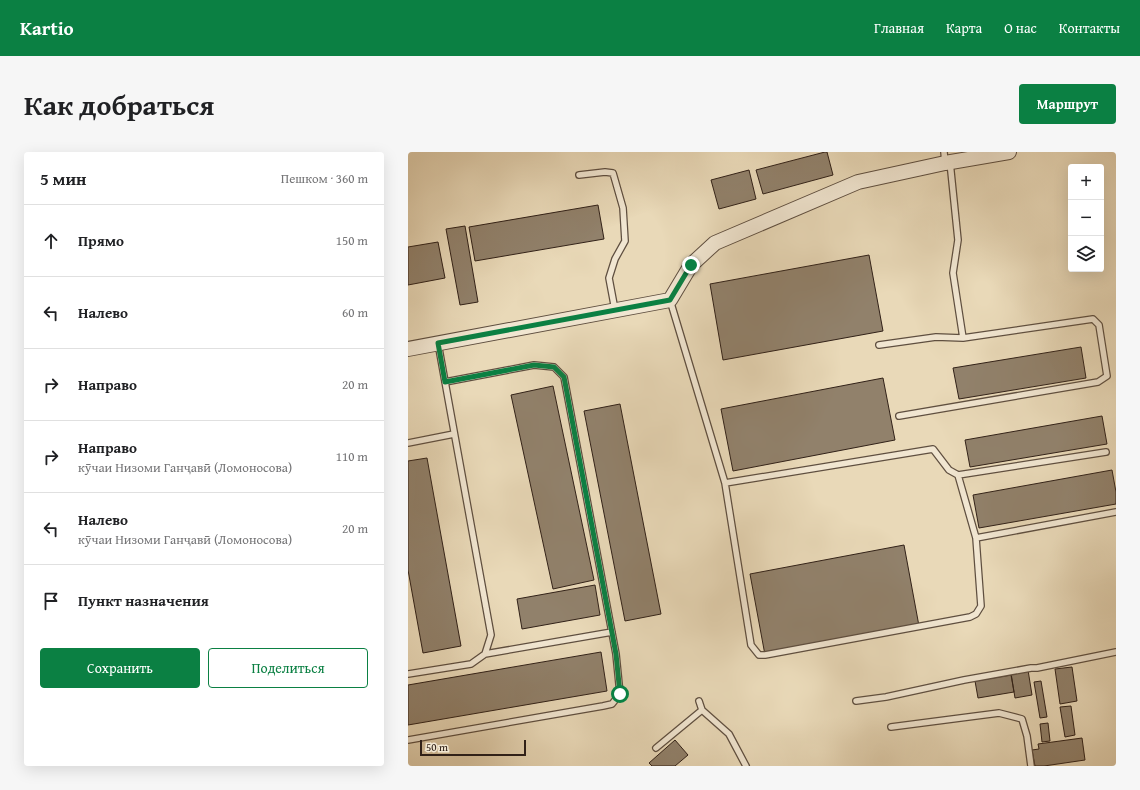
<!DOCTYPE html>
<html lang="ru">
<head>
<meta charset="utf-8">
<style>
  :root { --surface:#fff; --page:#f6f6f6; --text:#202124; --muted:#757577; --line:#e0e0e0; --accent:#0b8043 }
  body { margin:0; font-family:"Gentium Book Plus",serif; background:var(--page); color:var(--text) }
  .controls { position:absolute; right:12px; top:12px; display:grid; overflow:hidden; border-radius:4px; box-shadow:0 4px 16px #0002 }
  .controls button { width:36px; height:36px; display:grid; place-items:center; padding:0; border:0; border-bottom:1px solid var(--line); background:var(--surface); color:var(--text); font:20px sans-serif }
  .scale { position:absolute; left:12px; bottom:10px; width:106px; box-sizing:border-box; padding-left:4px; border:2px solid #312118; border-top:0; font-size:11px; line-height:14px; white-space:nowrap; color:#312118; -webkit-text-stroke:3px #f1e6d1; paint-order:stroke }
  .stop { position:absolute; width:12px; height:12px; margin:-9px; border:3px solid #0b8043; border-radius:50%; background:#fff }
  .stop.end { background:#0b8043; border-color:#fff; box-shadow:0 1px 4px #0008 }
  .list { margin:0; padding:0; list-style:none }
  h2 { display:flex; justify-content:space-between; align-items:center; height:52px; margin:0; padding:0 16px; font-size:17px }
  h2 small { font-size:13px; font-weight:400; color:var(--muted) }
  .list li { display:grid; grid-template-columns:26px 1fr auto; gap:12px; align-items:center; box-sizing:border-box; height:72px; padding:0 16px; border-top:1px solid var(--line) }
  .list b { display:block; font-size:15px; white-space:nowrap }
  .list p { margin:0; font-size:13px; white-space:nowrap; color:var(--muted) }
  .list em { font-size:13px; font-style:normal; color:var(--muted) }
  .actions { display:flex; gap:8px; padding:12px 16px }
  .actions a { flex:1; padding:9px 0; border:1px solid var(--accent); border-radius:4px; text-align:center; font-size:14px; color:var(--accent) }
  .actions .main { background:var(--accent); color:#fff }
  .icon { flex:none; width:22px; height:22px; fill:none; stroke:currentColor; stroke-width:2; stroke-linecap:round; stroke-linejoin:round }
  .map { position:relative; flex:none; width:708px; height:614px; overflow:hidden; border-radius:4px }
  header { display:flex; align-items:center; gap:24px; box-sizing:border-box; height:56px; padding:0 20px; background:var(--accent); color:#fff }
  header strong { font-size:19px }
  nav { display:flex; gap:22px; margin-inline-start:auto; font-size:14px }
  .intro { display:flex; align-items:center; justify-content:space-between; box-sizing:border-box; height:96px; padding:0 24px }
  h1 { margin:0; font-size:28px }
  .button { padding:10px 18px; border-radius:4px; background:var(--accent); color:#fff; font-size:14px; font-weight:700 }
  main { display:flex; gap:24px; padding:0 24px }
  aside { flex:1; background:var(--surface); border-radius:4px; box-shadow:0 4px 16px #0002 }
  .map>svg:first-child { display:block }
  .building { fill:#91816b; stroke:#312118 }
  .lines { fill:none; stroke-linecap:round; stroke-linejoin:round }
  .service-casing { stroke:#5f4f40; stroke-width:8 }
  .tertiary-casing { stroke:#5f4f40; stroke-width:16 }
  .service { stroke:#f1e6d1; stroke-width:5.5 }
  .tertiary { stroke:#f1e6d1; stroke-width:14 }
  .route { stroke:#0b8043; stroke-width:5 }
</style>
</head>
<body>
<header>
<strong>Kartio</strong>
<nav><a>Главная</a><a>Карта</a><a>О нас</a><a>Контакты</a></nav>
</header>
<div class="intro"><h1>Как добраться</h1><a class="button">Маршрут</a></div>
<main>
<aside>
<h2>5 мин<small>Пешком · 360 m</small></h2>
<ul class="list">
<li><svg class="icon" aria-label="ahead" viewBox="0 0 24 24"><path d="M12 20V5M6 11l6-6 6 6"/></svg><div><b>Прямо</b></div><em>150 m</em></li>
<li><svg class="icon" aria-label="left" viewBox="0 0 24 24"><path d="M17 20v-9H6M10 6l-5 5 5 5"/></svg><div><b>Налево</b></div><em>60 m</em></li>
<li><svg class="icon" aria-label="right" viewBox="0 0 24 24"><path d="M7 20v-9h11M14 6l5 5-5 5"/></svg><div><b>Направо</b></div><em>20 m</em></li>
<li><svg class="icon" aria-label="right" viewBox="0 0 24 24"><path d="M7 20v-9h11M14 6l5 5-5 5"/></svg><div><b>Направо</b><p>кӯчаи Низоми Ганҷавӣ (Ломоносова)</p></div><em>110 m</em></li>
<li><svg class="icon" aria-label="left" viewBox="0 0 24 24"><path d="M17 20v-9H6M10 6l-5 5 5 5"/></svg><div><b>Налево</b><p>кӯчаи Низоми Ганҷавӣ (Ломоносова)</p></div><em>20 m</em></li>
<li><svg class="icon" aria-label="arrive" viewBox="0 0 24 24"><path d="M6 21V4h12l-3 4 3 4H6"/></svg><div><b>Пункт назначения</b></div></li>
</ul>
<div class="actions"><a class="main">Сохранить</a><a>Поделиться</a></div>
</aside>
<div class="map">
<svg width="708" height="614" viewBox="0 0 708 614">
  <rect width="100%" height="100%" fill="#e9d9b8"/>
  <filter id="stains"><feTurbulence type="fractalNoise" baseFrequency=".005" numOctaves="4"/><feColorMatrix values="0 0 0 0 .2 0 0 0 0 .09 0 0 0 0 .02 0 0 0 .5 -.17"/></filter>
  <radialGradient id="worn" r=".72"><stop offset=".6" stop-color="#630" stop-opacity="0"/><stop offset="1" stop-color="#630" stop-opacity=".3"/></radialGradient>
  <!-- building -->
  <path class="building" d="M 417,0 L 419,0 L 425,23 L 355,42 L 348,18 Z
    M 341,18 L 348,47 L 311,57 L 303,28 Z
    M 190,53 L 196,87 L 67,109 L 61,75 Z
    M 57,74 L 70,150 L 52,153 L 38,77 Z
    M 30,90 L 37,126 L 0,133 L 0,95 Z
    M 461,103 L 475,179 L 315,208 L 302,132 Z
    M 673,195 L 678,226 L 551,247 L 545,216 Z
    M 475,226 L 487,288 L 325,319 L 313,257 Z
    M 145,234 L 186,428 L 145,437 L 103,243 Z
    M 212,252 L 253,462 L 217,469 L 176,259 Z
    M 694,264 L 699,292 L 562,315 L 557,288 Z
    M 19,306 L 53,494 L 15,501 L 0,418 L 0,309 Z
    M 704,318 L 708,340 L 708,352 L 571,376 L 565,343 Z
    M 496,393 L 511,474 L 357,503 L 342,422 Z
    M 187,433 L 192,463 L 114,477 L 109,447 Z
    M 193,500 L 199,539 L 0,573 L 0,533 Z
    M 664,515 L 669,549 L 652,552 L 647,517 Z
    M 620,518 L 624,543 L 607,546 L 603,521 Z
    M 603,523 L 606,540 L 570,546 L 567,529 Z
    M 633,529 L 639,565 L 632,566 L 626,530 Z
    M 663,554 L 667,583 L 657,585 L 652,555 Z
    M 640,571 L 642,589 L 634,590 L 632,572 Z
    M 674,586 L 677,608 L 636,614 L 627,614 L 624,598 L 631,597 L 630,592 Z
    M 267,588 L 280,603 L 267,614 L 244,614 L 241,611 Z"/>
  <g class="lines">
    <defs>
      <path id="service" d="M 536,0 L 537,11
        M 542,10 L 550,88 L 545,121 L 555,186
        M 171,23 L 197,20 L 205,21 L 215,56 L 217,89 L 207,107 L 201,126 L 207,158
        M 262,148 L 317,331 L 525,297 L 541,318 L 550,323 L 568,386 L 573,454 L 568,462 L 562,465 L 357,503 L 351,503 L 343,493 L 317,331
        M 471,193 L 528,185 L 555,186 L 685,167 L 691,173 L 699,224 L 690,230 L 491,264
        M 0,291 L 46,282
        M 550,323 L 698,300
        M 568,386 L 708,360
        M 77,502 L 204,480
        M 0,522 L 63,512 L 77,502 L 83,483 L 30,191
        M 291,549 L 294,558 L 321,582 L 338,614
        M 448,549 L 478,545 L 556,528 L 623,516 L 629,516 L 708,500
        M 483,575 L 591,561 L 614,567 L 619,584 L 623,614
        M 0,588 L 195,554 L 204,552 L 212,542 L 208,502 L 156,225 L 146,215 L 126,213 L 37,230
        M 248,596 L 294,558"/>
      <path id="tertiary" d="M 0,197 L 262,148 L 283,113 L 307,91 L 450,30 L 537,11 L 601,0"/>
    </defs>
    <!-- service casing -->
    <use href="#service" class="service-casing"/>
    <!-- tertiary casing -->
    <use href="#tertiary" class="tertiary-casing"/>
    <!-- service -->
    <use href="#service" class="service"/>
    <!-- tertiary -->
    <use href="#tertiary" class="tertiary"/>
  </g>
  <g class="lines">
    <!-- route -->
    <path class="route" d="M 212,542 L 208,502 L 156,225 L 146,215 L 126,213 L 37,230 L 30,191 L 262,148 L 283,113"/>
  </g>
  <rect width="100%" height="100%" filter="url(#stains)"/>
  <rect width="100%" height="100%" fill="url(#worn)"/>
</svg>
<div class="controls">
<button>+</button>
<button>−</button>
<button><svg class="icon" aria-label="layers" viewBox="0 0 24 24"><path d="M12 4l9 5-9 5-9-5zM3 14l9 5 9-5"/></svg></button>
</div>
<div class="scale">50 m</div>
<div class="stop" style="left:212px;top:542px"></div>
<div class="stop end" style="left:283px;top:113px"></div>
</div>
</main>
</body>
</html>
